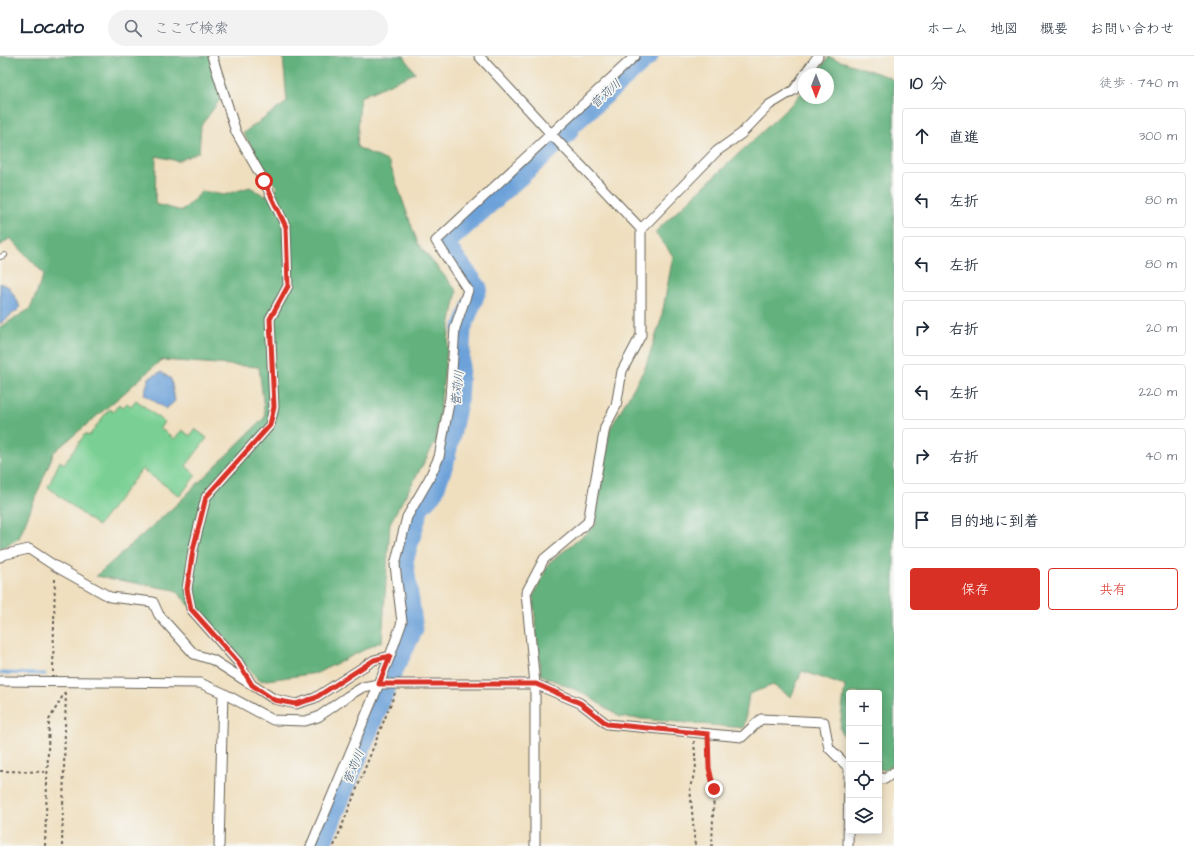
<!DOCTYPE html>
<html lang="ja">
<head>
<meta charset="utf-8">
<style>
  :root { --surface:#fff; --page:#f2f2f3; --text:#1f2937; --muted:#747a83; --line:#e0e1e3; --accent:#d93025 }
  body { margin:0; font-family:"Architects Daughter","Klee One",sans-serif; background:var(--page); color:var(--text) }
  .controls { position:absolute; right:12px; bottom:12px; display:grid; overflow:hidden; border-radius:4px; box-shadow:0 2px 10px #0003 }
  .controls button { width:36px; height:36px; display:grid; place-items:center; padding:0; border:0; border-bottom:1px solid var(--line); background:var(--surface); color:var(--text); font:20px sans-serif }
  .compass { position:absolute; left:798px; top:12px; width:36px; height:36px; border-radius:50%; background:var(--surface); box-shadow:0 2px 10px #0003; rotate:180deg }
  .stop { position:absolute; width:12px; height:12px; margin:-9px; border:3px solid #d93025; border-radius:50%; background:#fff }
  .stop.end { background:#d93025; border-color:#fff; box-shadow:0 1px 4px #0008 }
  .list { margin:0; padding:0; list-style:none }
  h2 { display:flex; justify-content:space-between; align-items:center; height:52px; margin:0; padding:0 16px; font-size:17px }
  h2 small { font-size:13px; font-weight:400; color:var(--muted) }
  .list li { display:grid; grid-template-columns:26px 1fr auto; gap:12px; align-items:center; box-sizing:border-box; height:56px; margin:0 8px 8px; padding:0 8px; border:1px solid var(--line); border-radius:4px }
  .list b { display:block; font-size:15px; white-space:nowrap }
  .list em { font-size:13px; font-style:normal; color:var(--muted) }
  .actions { display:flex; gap:8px; padding:12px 16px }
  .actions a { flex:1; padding:9px 0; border:1px solid var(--accent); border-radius:4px; text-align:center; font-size:14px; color:var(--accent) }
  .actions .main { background:var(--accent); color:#fff }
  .icon { flex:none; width:22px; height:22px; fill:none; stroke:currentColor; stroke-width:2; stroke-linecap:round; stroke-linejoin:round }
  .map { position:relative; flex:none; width:894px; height:790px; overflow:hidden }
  header { display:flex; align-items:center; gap:24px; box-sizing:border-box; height:56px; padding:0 20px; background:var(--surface); border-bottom:1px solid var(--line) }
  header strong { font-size:19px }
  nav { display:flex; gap:22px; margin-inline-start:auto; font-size:14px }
  .search { width:280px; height:36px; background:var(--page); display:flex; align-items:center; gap:10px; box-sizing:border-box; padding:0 14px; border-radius:22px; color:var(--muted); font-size:15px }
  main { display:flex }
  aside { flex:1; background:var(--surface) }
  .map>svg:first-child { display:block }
  .green { fill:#7ad094; stroke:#4b7658 }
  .forest { fill:#63b27e; stroke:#40674d }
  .water { fill:#6ca1d9; stroke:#445e7a }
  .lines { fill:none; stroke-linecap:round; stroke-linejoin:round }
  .stream { stroke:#6ca1d9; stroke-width:3 }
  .river { stroke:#6ca1d9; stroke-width:19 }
  .lane-casing { stroke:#666055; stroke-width:6 }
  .street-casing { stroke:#666055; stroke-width:11 }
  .path { stroke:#666055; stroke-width:2; stroke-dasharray:3 3; stroke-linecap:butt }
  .lane { stroke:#fff; stroke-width:4.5 }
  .street { stroke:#fff; stroke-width:9 }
  .route { stroke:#d93025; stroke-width:5 }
  .labels { text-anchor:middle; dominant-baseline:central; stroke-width:3.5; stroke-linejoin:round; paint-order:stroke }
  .water-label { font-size:12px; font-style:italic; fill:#405871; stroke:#f6f6f2 }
</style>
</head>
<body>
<header>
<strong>Locato</strong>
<div class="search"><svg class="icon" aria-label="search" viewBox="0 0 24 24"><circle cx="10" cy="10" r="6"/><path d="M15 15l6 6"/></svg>ここで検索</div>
<nav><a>ホーム</a><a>地図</a><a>概要</a><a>お問い合わせ</a></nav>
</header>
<main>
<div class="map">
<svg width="894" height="790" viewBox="0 0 894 790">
  <rect width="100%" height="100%" fill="#f6f6f2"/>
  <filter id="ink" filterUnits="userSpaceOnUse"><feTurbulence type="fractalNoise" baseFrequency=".025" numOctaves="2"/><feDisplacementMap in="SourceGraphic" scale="8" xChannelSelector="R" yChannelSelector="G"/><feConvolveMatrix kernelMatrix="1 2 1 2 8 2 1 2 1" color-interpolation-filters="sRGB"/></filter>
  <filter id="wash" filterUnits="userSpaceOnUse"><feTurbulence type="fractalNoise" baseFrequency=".012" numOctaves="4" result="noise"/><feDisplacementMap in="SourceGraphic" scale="16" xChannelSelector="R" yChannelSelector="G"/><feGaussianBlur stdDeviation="0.9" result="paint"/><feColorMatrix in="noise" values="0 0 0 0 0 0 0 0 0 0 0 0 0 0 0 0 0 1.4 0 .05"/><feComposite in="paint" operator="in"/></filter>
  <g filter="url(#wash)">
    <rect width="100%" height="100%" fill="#efdfbf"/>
    <!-- green -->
    <path class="green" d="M 136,344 L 164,366 L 160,372 L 174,383 L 182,374 L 190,380 L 195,373 L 207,382 L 186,410 L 196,419 L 180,440 L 142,413 L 98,470 L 48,431 L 60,405 L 64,408 L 85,378 L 89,380 L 109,353 L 113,356 L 119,348 L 123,351 L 127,347 L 131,350 Z"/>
    <!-- forest -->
    <path class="forest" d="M 0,0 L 216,0 L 227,34 L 201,70 L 199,96 L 178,105 L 156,100 L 155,148 L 182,155 L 202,135 L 224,139 L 250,131 L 265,140 L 277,132 L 243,77 L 287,46 L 283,0 L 404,0 L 415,17 L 360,41 L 357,91 L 389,106 L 418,188 L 457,235 L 450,270 L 436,385 L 390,467 L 382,585 L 317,617 L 260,625 L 175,534 L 96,520 L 177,448 L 265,361 L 259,311 L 161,304 L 123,338 L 54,396 L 19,482 L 0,493 L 0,271 L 30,253 L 44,218 L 10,182 L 0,190 Z
      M 829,1 L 889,21 L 894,25 L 894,707 L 885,714 L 879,713 L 879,637 L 849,637 L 849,690 L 840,673 L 845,630 L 802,615 L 791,641 L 773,629 L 749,638 L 744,672 L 620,661 L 583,637 L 541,619 L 533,541 L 549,507 L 595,470 L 610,373 L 645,312 L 661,264 L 673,200 L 655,176 L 794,46 L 804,33 L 804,42 L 828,42 L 828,18 L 816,18 Z"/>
    <!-- water -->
    <path class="water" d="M 0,227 L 9,231 L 18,246 L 20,252 L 0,268 Z
      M 161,316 L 171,323 L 175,345 L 166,353 L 144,338 L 149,322 Z"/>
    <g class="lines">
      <!-- stream -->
      <path class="stream" d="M 0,617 L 45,618"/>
      <!-- river -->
      <path class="river" d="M 566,79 L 573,68 L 649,0
        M 392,618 L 414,573 L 404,505 L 420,451 L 434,436 L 445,406 L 458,347 L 462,273 L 478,232 L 445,188 L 553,91
        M 321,790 L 387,631"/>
    </g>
  </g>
  <g filter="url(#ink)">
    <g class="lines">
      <defs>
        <path id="lane" d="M 0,201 L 5,199"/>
        <path id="street" d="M 212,0 L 236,76 L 264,125 L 286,171 L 288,230 L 270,263 L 274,351 L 270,369 L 206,441 L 193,494 L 187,533 L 191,553 L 238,606 L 252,629
          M 479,0 L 552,79 L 641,173 L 641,279 L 622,315 L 616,350 L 605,371 L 588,466 L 544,503 L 526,537 L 535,628 L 535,790
          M 805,18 L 818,0
          M 641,173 L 717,95 L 741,78 L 769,49 L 794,34 L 804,20
          M 0,501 L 2,499 L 29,493 L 55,510 L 110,541 L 153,546 L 159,559 L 194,598 L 213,604 L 274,643 L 296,648 L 315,642 L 374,604 L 390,600
          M 0,625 L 200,627 L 223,637 L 273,664 L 305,665 L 318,661 L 348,640 L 363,631 L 379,628 L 535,628 L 580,647 L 607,668 L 742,681 L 761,663 L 824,666 L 829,692 L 849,712
          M 879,721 L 885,723 L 894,716
          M 219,790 L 223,637
          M 311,790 L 379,628 L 390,600 L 402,566 L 395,509 L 407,461 L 429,423 L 439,401 L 450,342 L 455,272 L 468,234 L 436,185 L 635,0
          M 848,790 L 849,712"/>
      </defs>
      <!-- lane casing -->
      <use href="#lane" class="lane-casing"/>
      <!-- street casing -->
      <use href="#street" class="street-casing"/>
      <!-- path -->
      <path class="path" d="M 53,616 L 55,520
        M 694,685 L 696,713 L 690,731 L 695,790
        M 708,687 L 709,712 L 714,733 L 712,790
        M 0,715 L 48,716
        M 45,790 L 49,664 L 65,636
        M 62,790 L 66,634
        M 334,790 L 395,637"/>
      <!-- lane -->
      <use href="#lane" class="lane"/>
      <!-- street -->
      <use href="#street" class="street"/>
    </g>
  </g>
  <g class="lines" filter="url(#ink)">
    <!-- route -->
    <path class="route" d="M 264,125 L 286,171 L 288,230 L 270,263 L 274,351 L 270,369 L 206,441 L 193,494 L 187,533 L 191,553 L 238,606 L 252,629 L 274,644 L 296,648 L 315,642 L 374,604 L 390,600 L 379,628 L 536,628 L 580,647 L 607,668 L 708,678 L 709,712 L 714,733"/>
  </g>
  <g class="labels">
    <!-- water labels -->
    <g class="water-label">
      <text transform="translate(606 38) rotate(-42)">菅苅川</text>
      <text transform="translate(458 332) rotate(-84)">菅苅川</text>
      <text transform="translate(354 711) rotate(-67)">菅苅川</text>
    </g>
  </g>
</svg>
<div class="controls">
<button>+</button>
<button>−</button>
<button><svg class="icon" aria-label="locate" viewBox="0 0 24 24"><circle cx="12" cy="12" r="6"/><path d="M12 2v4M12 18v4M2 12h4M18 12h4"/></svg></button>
<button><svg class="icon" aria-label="layers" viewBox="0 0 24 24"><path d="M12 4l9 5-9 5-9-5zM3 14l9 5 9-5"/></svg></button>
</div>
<svg class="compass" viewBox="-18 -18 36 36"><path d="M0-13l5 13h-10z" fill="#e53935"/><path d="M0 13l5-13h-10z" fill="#747a83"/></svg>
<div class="stop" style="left:264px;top:125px"></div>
<div class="stop end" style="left:714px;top:733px"></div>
</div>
<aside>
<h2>10 分<small>徒歩 · 740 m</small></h2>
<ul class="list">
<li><svg class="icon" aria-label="ahead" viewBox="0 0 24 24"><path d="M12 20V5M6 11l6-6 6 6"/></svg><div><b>直進</b></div><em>300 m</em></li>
<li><svg class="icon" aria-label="left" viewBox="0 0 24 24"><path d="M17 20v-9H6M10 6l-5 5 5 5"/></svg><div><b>左折</b></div><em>80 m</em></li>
<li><svg class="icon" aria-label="left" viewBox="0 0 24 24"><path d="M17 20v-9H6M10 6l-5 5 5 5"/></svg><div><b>左折</b></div><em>80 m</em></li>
<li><svg class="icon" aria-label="right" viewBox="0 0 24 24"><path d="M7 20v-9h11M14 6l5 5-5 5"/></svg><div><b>右折</b></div><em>20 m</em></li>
<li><svg class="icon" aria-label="left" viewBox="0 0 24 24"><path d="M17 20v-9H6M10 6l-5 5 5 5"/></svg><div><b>左折</b></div><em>220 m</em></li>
<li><svg class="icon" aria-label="right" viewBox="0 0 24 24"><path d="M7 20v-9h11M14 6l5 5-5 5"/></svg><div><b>右折</b></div><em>40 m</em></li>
<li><svg class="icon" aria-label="arrive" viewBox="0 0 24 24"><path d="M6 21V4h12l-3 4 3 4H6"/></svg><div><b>目的地に到着</b></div></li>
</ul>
<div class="actions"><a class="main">保存</a><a>共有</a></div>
</aside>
</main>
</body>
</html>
